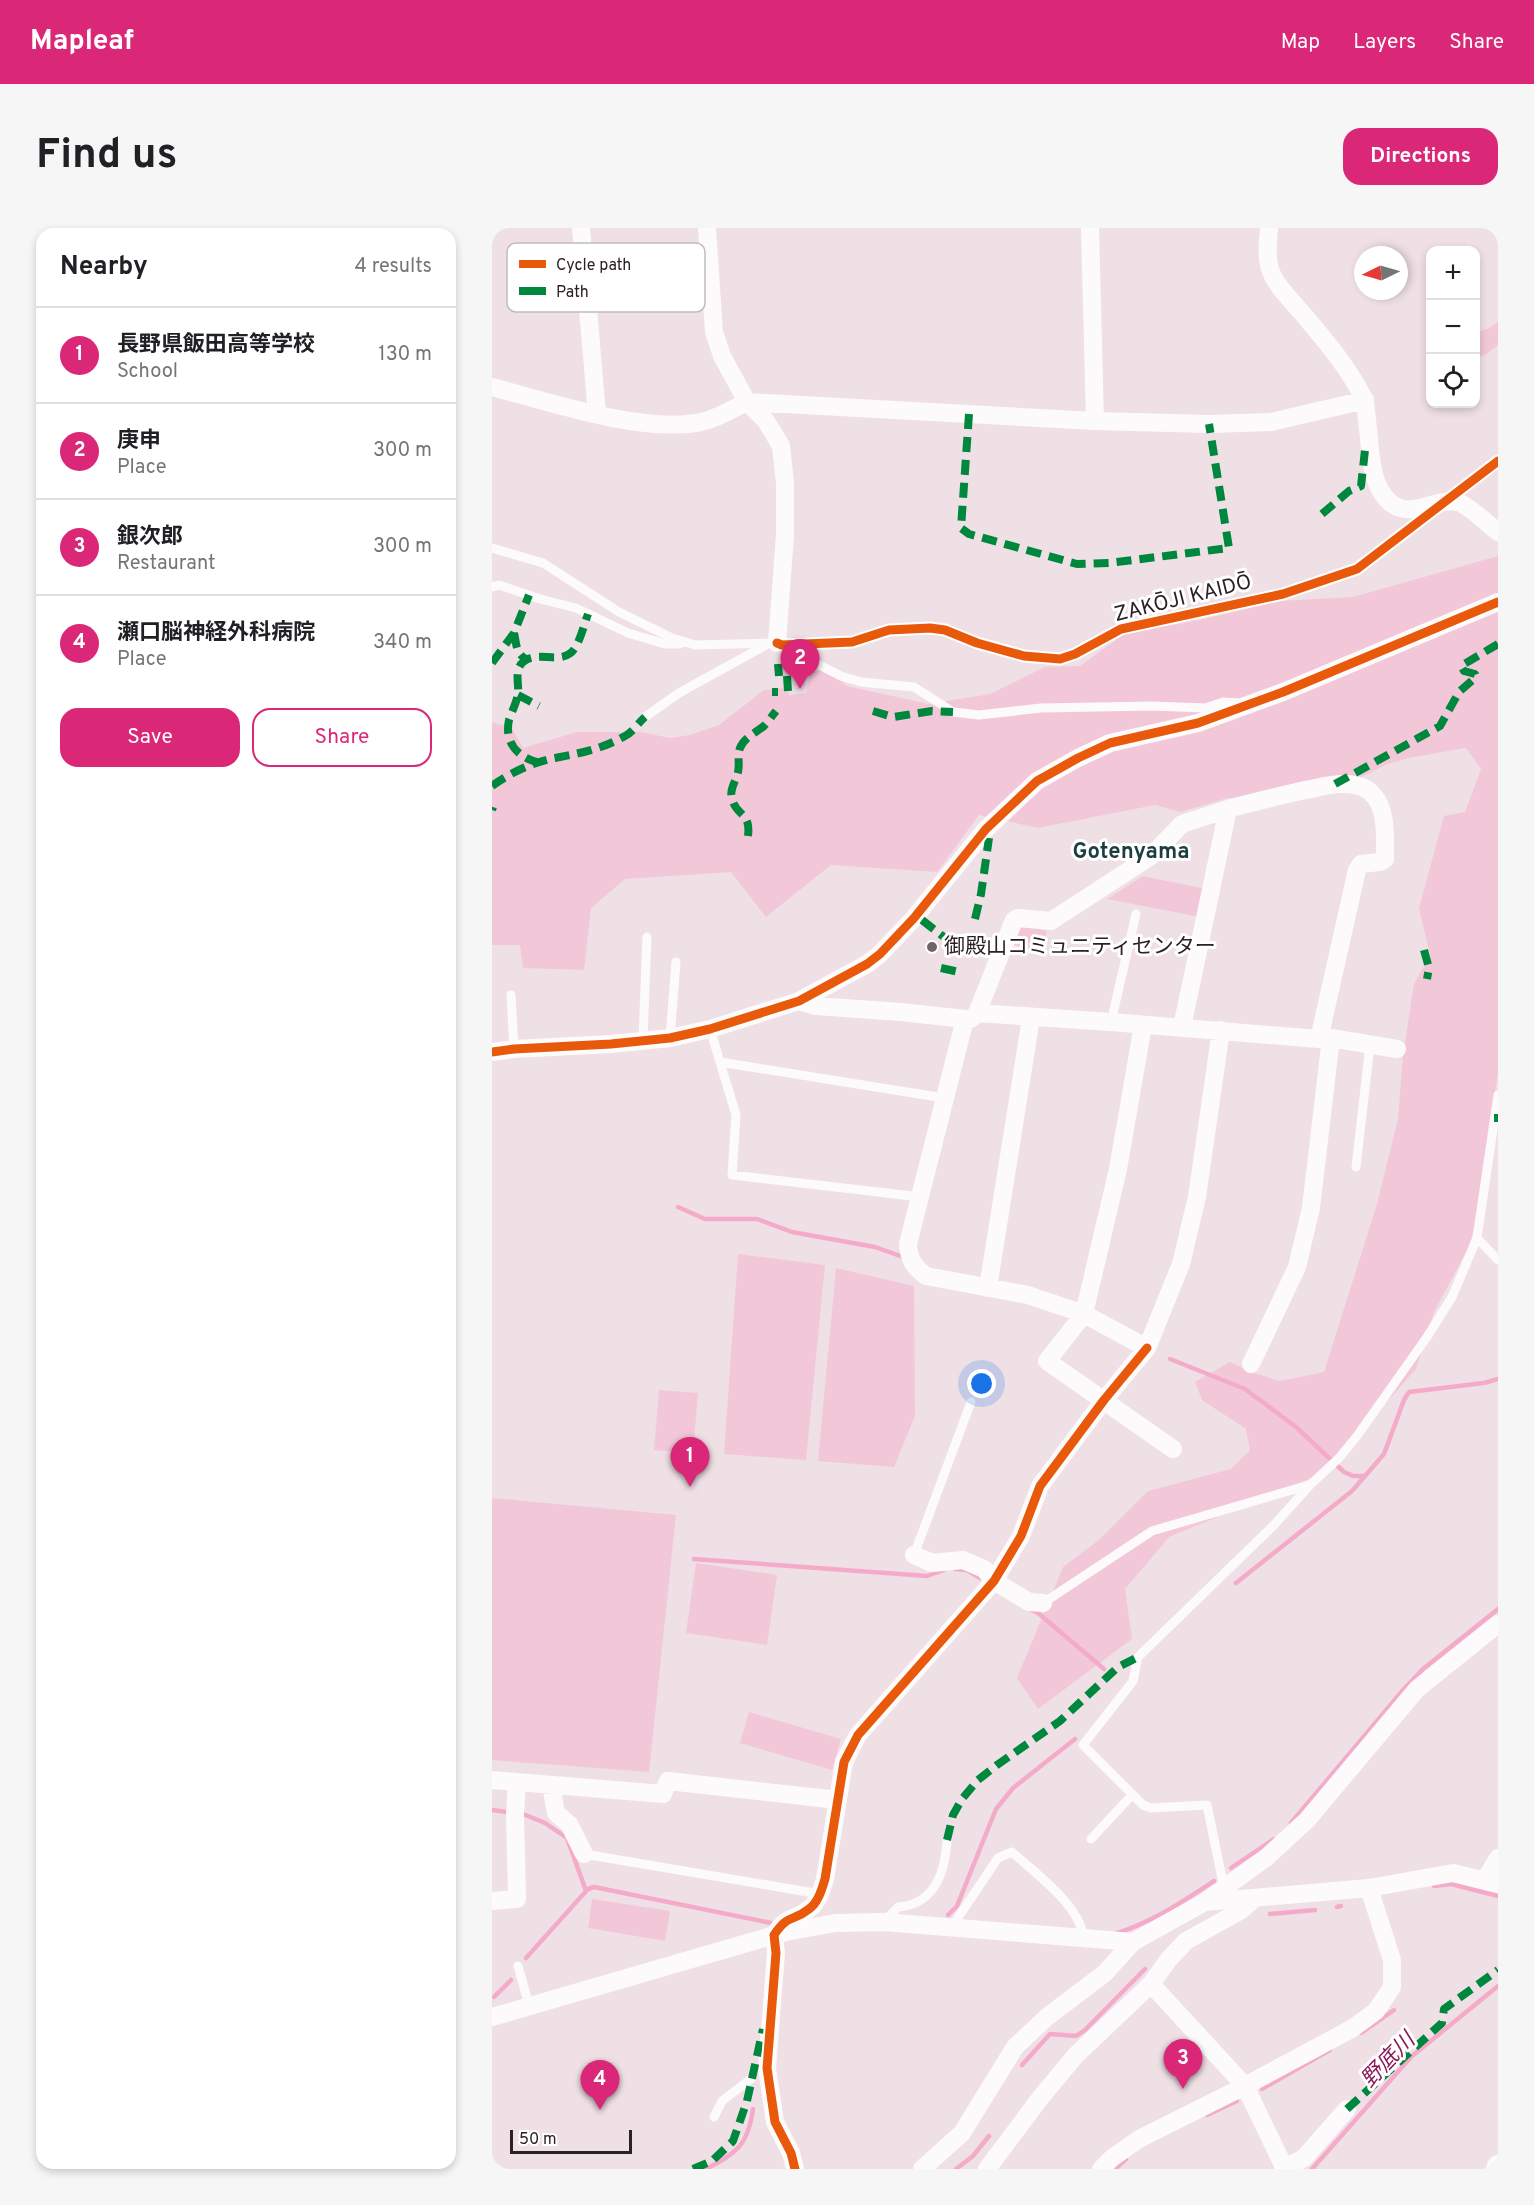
<!DOCTYPE html>
<html lang="en">
<head>
<meta charset="utf-8">
<style>
  :root { --surface:#fff; --page:#f6f6f6; --text:#202124; --muted:#757577; --line:#e0e0e0; --accent:#db2777 }
  body { margin:0; font-family:Overpass,"Noto Sans JP",sans-serif; background:var(--page); color:var(--text) }
  .controls { position:absolute; right:18px; top:18px; display:grid; overflow:hidden; border-radius:12px; box-shadow:0 3px 9px #0003 }
  .controls button { width:54px; height:54px; display:grid; place-items:center; padding:0; border:0; border-bottom:2px solid var(--line); background:var(--surface); color:var(--text); font:30px sans-serif }
  .compass { position:absolute; left:862px; top:18px; width:54px; height:54px; border-radius:50%; background:var(--surface); box-shadow:0 3px 9px #0003; rotate:265deg }
  .scale { position:absolute; left:18px; bottom:15px; width:122px; box-sizing:border-box; padding-left:6px; border:3px solid #2b2125; border-top:0; font-size:16px; line-height:21px; white-space:nowrap; color:#2b2125; -webkit-text-stroke:4px #fff; paint-order:stroke }
  .you { position:absolute; left:490px; top:1156px; width:21px; height:21px; margin:-15px; border:4px solid #fff; border-radius:50%; background:#1a73e8; box-shadow:0 0 0 9px #1a73e833 }
  .badge { display:grid; place-items:center; width:39px; height:39px; border-radius:50%; background:var(--accent); color:#fff; font-size:20px; font-weight:700 }
  .pin { position:absolute; translate:-50% -50px; filter:drop-shadow(0 2px 3px #0008) }
  .pin::after { content:''; position:absolute; top:32px; width:21px; height:18px; background:inherit; clip-path:polygon(0 0,100% 0,50% 100%) }
  .list { margin:0; padding:0; list-style:none }
  h2 { display:flex; justify-content:space-between; align-items:center; height:78px; margin:0; padding:0 24px; font-size:26px }
  h2 small { font-size:20px; font-weight:400; color:var(--muted) }
  .list li { display:grid; grid-template-columns:39px 1fr auto; gap:18px; align-items:center; box-sizing:border-box; height:96px; padding:0 24px; border-top:2px solid var(--line) }
  .list b { display:block; font-size:22px; white-space:nowrap }
  .list p { margin:0; font-size:20px; white-space:nowrap; color:var(--muted) }
  .list em { font-size:20px; font-style:normal; color:var(--muted) }
  .actions { display:flex; gap:12px; padding:18px 24px }
  .actions a { flex:1; padding:14px 0; border:2px solid var(--accent); border-radius:18px; text-align:center; font-size:21px; color:var(--accent) }
  .actions .main { background:var(--accent); color:#fff }
  .icon { flex:none; width:33px; height:33px; fill:none; stroke:currentColor; stroke-width:2; stroke-linecap:round; stroke-linejoin:round }
  .map { position:relative; flex:none; width:1006px; height:1941px; overflow:hidden; border-radius:18px }
  header { display:flex; align-items:center; gap:36px; box-sizing:border-box; height:84px; padding:0 30px; background:var(--accent); color:#fff }
  header strong { font-size:28px }
  nav { display:flex; gap:33px; margin-inline-start:auto; font-size:21px }
  .intro { display:flex; align-items:center; justify-content:space-between; box-sizing:border-box; height:144px; padding:0 36px }
  h1 { margin:0; font-size:42px }
  .button { padding:15px 27px; border-radius:18px; background:var(--accent); color:#fff; font-size:21px; font-weight:700 }
  main { display:flex; gap:36px; padding:0 36px }
  aside { flex:1; background:var(--surface); border-radius:18px; box-shadow:0 3px 9px #0003 }
  .map>svg:first-child { display:block }
  .green { fill:#f2c8d8 }
  .lines { fill:none; stroke-linecap:round; stroke-linejoin:round }
  .stream { stroke:#f3abc9; stroke-width:4.5 }
  .service { stroke:#fdfafb; stroke-width:9 }
  .minor { stroke:#fdfafb; stroke-width:18 }
  .tertiary { stroke:#fdfafb; stroke-width:22 }
  .quiet { stroke:#00873e; stroke-width:8; stroke-dasharray:15 8; stroke-linecap:butt }
  .cycleway-casing { stroke:#fff; stroke-width:13 }
  .cycleway { stroke:#e8590c; stroke-width:9 }
  .poi-dot { fill:#706468; stroke:#fff; stroke-width:2 }
  .labels { text-anchor:middle; dominant-baseline:central; stroke-width:6; stroke-linejoin:round; paint-order:stroke }
  .street-label { font-size:21px; fill:#2b2125; stroke:#fff }
  .poi-label { font-size:21px; fill:#2b2125; stroke:#fff; text-anchor:start }
  .neighbourhood-label { font-size:22px; font-weight:bold; fill:#1c3e41; stroke:#fff }
  .water-label { font-size:22px; font-style:italic; fill:#8b1a57; stroke:#fff }
  .key { fill:#fff; stroke:#bfbcbe; stroke-width:1.5 }
  .key-label { font-size:16px; fill:#2b2125 }
</style>
</head>
<body>
<header>
<strong>Mapleaf</strong>
<nav><a>Map</a><a>Layers</a><a>Share</a></nav>
</header>
<div class="intro"><h1>Find us</h1><a class="button">Directions</a></div>
<main>
<aside>
<h2>Nearby<small>4 results</small></h2>
<ul class="list">
<li><span class="badge">1</span><div><b>長野県飯田高等学校</b><p>School</p></div><em>130 m</em></li>
<li><span class="badge">2</span><div><b>庚申</b><p>Place</p></div><em>300 m</em></li>
<li><span class="badge">3</span><div><b>銀次郎</b><p>Restaurant</p></div><em>300 m</em></li>
<li><span class="badge">4</span><div><b>瀬口脳神経外科病院</b><p>Place</p></div><em>340 m</em></li>
</ul>
<div class="actions"><a class="main">Save</a><a>Share</a></div>
</aside>
<div class="map">
<svg width="1006" height="1941" viewBox="0 0 1006 1941">
  <rect width="100%" height="100%" fill="#efe0e5"/>
  <!-- green -->
  <path class="green" d="M 1006,94 L 1006,117 L 995,126 L 984,130 L 984,105 L 997,100 Z
    M 1006,328 L 1006,845 L 982,1000 L 977,1019 L 942,1084 L 924,1141 L 831,1245 L 677,1309 L 633,1361 L 640,1411 L 546,1481 L 525,1450 L 571,1339 L 607,1312 L 656,1263 L 739,1241 L 758,1222 L 754,1201 L 710,1172 L 703,1154 L 738,1134 L 762,1145 L 788,1153 L 832,1144 L 885,976 L 906,891 L 911,827 L 922,756 L 938,727 L 927,680 L 952,588 L 973,584 L 989,541 L 974,520 L 916,530 L 896,536 L 867,550 L 732,571 L 689,584 L 663,577 L 546,600 L 487,587 L 445,644 L 339,637 L 274,689 L 239,644 L 133,651 L 99,680 L 92,742 L 31,740 L 28,717 L 0,717 L 0,494 L 20,500 L 31,520 L 85,504 L 149,504 L 178,510 L 198,507 L 227,497 L 272,462 L 296,460 L 297,467 L 314,465 L 318,445 L 329,442 L 340,446 L 355,458 L 437,476 L 498,466 L 553,439 L 588,438 L 632,406 L 712,391 L 786,373 L 861,369 Z
    M 651,648 L 714,661 L 708,689 L 615,671 Z
    M 525,695 L 555,703 L 549,724 L 519,716 Z
    M 246,1026 L 333,1037 L 314,1232 L 232,1226 Z
    M 344,1040 L 422,1058 L 423,1188 L 402,1239 L 326,1233 Z
    M 167,1162 L 206,1165 L 201,1225 L 162,1222 Z
    M 0,1270 L 184,1287 L 157,1544 L 0,1532 Z
    M 204,1335 L 285,1347 L 275,1417 L 194,1405 Z
    M 257,1484 L 349,1511 L 340,1542 L 248,1515 Z
    M 100,1671 L 178,1683 L 173,1713 L 96,1700 Z"/>
  <g class="lines">
    <!-- stream -->
    <path class="stream" d="M 186,979 L 213,991 L 265,991 L 300,1004 L 383,1019 L 411,1029
      M 678,1131 L 753,1161 L 804,1199 L 852,1244 L 861,1248 L 873,1248
      M 202,1331 L 435,1348 L 452,1342
      M 463,1341 L 475,1342 L 488,1350
      M 744,1355 L 860,1263 L 892,1226 L 912,1172 L 917,1164 L 992,1155 L 1006,1151
      M 540,1382 L 546,1385 L 612,1441
      M 0,1582 L 15,1584
      M 31,1586 L 53,1595 L 75,1610 L 94,1663
      M 799,1595 L 912,1461 L 931,1441 L 1006,1381
      M 739,1640 L 782,1611
      M 942,1658 L 959,1656 L 1006,1668
      M 845,1679 L 849,1678
      M 778,1686 L 823,1682
      M 456,1687 L 465,1678 L 504,1581 L 521,1560 L 583,1511
      M 622,1706 C 659,1695 690,1674 722,1653
      M 34,1730 L 96,1661 L 102,1659 L 279,1695
      M 2,1769 L 19,1752
      M 869,1805 L 902,1782
      M 530,1837 L 558,1806 L 584,1808 L 593,1802 L 653,1741
      M 770,1861 L 838,1822
      M 715,1887 L 745,1873
      M 214,1941 C 245,1925 256,1917 261,1881
      M 464,1941 L 481,1928 L 497,1908
      M 623,1941 L 634,1931
      M 820,1941 L 919,1829 L 1006,1758"/>
    <!-- service -->
    <path class="service" d="M 953,272 L 1006,233
      M 0,320 L 51,335 L 127,384 L 180,410 L 203,417 L 285,415 L 290,417 L 360,414 L 397,402 L 438,400 L 453,402 L 485,415 L 532,428 L 568,431 L 583,426 L 629,401 L 791,366 L 865,341 L 942,281
      M 0,359 L 7,357 L 48,371 L 84,380 L 136,405 L 173,416 L 188,416
      M 292,419 L 349,448 L 369,454 L 422,459 L 461,484 L 487,487 L 549,480 L 660,478 L 714,480 L 731,474 L 747,475
      M 153,489 L 187,465 L 274,417
      M 19,767 L 22,821
      M 619,794 L 644,686
      M 218,801 L 244,887 L 240,947 L 429,969
      M 178,810 L 184,734
      M 151,811 L 155,709
      M 228,834 L 452,870
      M 864,939 L 878,817
      M 985,1010 L 1006,1032
      M 422,1327 L 479,1174
      M 551,1375 L 660,1303 L 817,1257
      M 599,1611 L 640,1567
      M 92,1626 L 328,1666
      M 732,1660 L 715,1577 L 659,1580 L 651,1577 L 591,1517 L 641,1453 L 646,1429 L 782,1297 L 818,1257 L 847,1230 L 865,1208 L 935,1109 L 960,1069 L 985,1010 L 1006,867
      M 392,1694 L 406,1679 C 443,1676 453,1645 455,1612
      M 459,1700 L 506,1630 L 520,1624 C 543,1645 586,1676 591,1707
      M 26,1738 L 37,1777
      M 222,1889 L 230,1873 L 260,1850"/>
    <!-- minor -->
    <path class="minor" d="M 89,0 L 105,186
      M 215,0 L 222,104 L 230,128 L 255,174 L 274,193 L 289,218 L 293,255 L 293,307 L 285,415
      M 777,0 C 776,13 774,29 778,41 C 783,57 799,72 810,85 C 832,111 856,139 871,169 C 874,176 874,184 875,192 C 879,219 876,258 900,276 C 921,291 945,269 966,274 C 976,277 997,297 1006,304
      M 0,159 C 57,174 146,204 204,195 C 222,192 239,182 255,174 L 603,193 L 598,0
      M 603,193 L 717,196 L 779,194 L 873,172
      M 307,773 L 324,778 L 409,784 L 473,791 L 479,791 L 485,785 L 619,794 L 827,811 L 839,810 L 905,821
      M 485,785 L 522,692 L 526,690 L 559,693 L 659,628 L 690,596 L 736,581
      M 473,791 L 416,1016 C 417,1032 422,1039 434,1048 L 536,1067 L 592,1086 L 655,1120 L 689,1036 L 705,969 L 729,802
      M 651,797 L 626,941 L 592,1086 L 555,1133 L 681,1221
      M 690,799 L 736,581 C 762,574 787,568 813,562 C 826,560 840,555 853,556 C 864,556 875,559 882,568 C 895,582 893,612 893,631 L 888,634 L 869,636 L 865,642 L 827,811
      M 0,824 L 22,821 L 119,816 L 178,810 L 218,801 L 307,773 L 375,736 L 388,726 L 422,690 L 494,601 L 545,553 L 586,530 L 618,515 L 706,495 L 791,464 L 1006,374
      M 496,1060 L 539,790
      M 759,1136 L 805,1039 L 819,980 L 839,810
      M 422,1327 L 440,1335 L 471,1332 L 492,1341 L 502,1353 L 537,1374 L 551,1375
      M 0,1552 L 171,1566 L 176,1553 L 346,1572
      M 59,1557 L 64,1585 L 77,1596 L 92,1626
      M 993,1652 L 1006,1630
      M 0,1673 L 25,1671 L 23,1586 L 25,1554
      M 713,1674 L 877,1660 L 961,1645 L 1006,1656
      M 659,1756 L 753,1858 L 793,1941
      M 0,1789 L 293,1704 L 344,1695 L 392,1694 L 641,1714
      M 793,1940 L 812,1930 L 855,1881
      M 303,1941 L 299,1925 L 283,1894 L 275,1840 L 284,1725 L 282,1707 C 297,1685 301,1694 317,1681 C 326,1675 330,1661 333,1651 L 352,1534 L 366,1507 L 502,1353 L 529,1308 L 548,1258 L 612,1172 L 655,1120
      M 430,1941 L 470,1905 L 523,1819 L 555,1789 L 613,1745 L 641,1714 L 713,1674 L 775,1629 L 815,1592 L 925,1461 L 1006,1396
      M 495,1941 L 549,1869 L 584,1827 L 659,1756 L 677,1731 L 694,1713 L 748,1683 L 761,1672
      M 609,1941 L 620,1930 L 647,1911 L 753,1858 L 861,1800 L 884,1783 L 900,1759 L 900,1732 L 877,1660"/>
    <!-- tertiary -->
    <path class="tertiary" d="M 1005,1941 L 1006,1938"/>
    <!-- quiet -->
    <path class="quiet" d="M 477,186 L 469,300 L 477,306 L 585,336 L 617,335 L 737,320 L 717,196
      M 830,286 L 857,263 L 869,258 L 873,222 L 878,218
      M 22,405 C 25,417 23,425 35,432
      M 0,435 L 22,405 L 37,367
      M 286,436 L 287,448
      M 295,448 L 296,463
      M 280,464 L 286,464
      M 26,467 L 47,478
      M 381,483 L 401,489 L 440,483 L 461,484
      M 48,535 C 26,530 12,515 17,492 C 20,483 25,474 26,465 C 27,455 22,442 31,434 C 46,421 71,439 83,420 C 89,410 92,397 96,386
      M 843,556 L 948,498 L 967,464 L 984,449 L 983,446 L 972,443 L 969,438 L 1006,416
      M 0,558 C 18,545 41,534 63,530 C 89,525 110,521 133,508 C 141,504 147,494 153,489
      M 0,582 L 1,579
      M 256,608 C 259,584 245,589 240,571 C 237,560 244,554 246,544 C 248,536 245,528 248,520 C 252,510 263,505 272,498 C 276,494 280,488 284,483
      M 483,691 L 489,666 L 497,610
      M 430,692 L 471,724
      M 932,722 L 937,740 L 935,751
      M 449,740 L 467,744
      M 1002,890 L 1006,890
      M 455,1612 L 461,1587 L 470,1571 L 486,1552 L 505,1537 L 568,1493 L 626,1439 L 646,1429
      M 855,1881 L 950,1795 L 952,1781 L 1006,1742
      M 201,1941 L 220,1933 L 241,1913 L 255,1873 L 271,1801"/>
    <defs>
      <path id="cycleway" d="M 285,415 L 290,417 L 360,414 L 397,402 L 438,400 L 453,402 L 485,415 L 532,428 L 568,431 L 583,426 L 629,401 L 791,366 L 865,341 L 1006,233
        M 0,824 L 22,821 L 119,816 L 178,810 L 218,801 L 307,773 L 375,736 L 388,726 L 422,690 L 494,601 L 545,553 L 586,530 L 618,515 L 706,495 L 791,464 L 1006,374
        M 303,1941 L 299,1925 L 283,1894 L 275,1840 L 284,1725 L 282,1707 C 297,1685 301,1694 317,1681 C 326,1675 330,1661 333,1651 L 352,1534 L 366,1507 L 502,1353 L 529,1308 L 548,1258 L 612,1172 L 655,1120"/>
    </defs>
    <!-- cycleway casing -->
    <use href="#cycleway" class="cycleway-casing"/>
    <!-- cycleway -->
    <use href="#cycleway" class="cycleway"/>
  </g>
  <!-- markers -->
  <circle class="poi-dot" cx="440" cy="719" r="6"/>
  <g class="labels">
    <!-- street labels -->
    <g class="street-label">
      <text transform="translate(691 371) rotate(-14)">ZAKŌJI KAIDŌ</text>
    </g>
    <!-- poi labels -->
    <g class="poi-label">
      <text x="452" y="719">御殿山コミュニティセンター</text>
    </g>
    <!-- neighbourhood labels -->
    <g class="neighbourhood-label">
      <text x="639" y="624">Gotenyama</text>
    </g>
    <!-- water labels -->
    <g class="water-label">
      <text transform="translate(897 1833) rotate(-46)">野底川</text>
    </g>
  </g>
  <!-- legend -->
  <rect x="15" y="15" width="198" height="69" rx="9" class="key"/>
  <rect x="27" y="32" width="27" height="8" fill="#e8590c"/>
  <rect x="27" y="59" width="27" height="8" fill="#00873e"/>
  <g class="key-label">
    <text x="64" y="42">Cycle path</text>
    <text x="64" y="69">Path</text>
  </g>
</svg>
<div class="controls">
<button>+</button>
<button>−</button>
<button><svg class="icon" aria-label="locate" viewBox="0 0 24 24"><circle cx="12" cy="12" r="6"/><path d="M12 2v4M12 18v4M2 12h4M18 12h4"/></svg></button>
</div>
<svg class="compass" viewBox="-18 -18 36 36"><path d="M0-13l5 13h-10z" fill="#e53935"/><path d="M0 13l5-13h-10z" fill="#757577"/></svg>
<div class="scale">50 m</div>
<div class="you"></div>
<div class="pin badge" style="left:198px;top:1259px">1</div>
<div class="pin badge" style="left:308px;top:461px">2</div>
<div class="pin badge" style="left:691px;top:1861px">3</div>
<div class="pin badge" style="left:108px;top:1882px">4</div>
</div>
</main>
</body>
</html>
